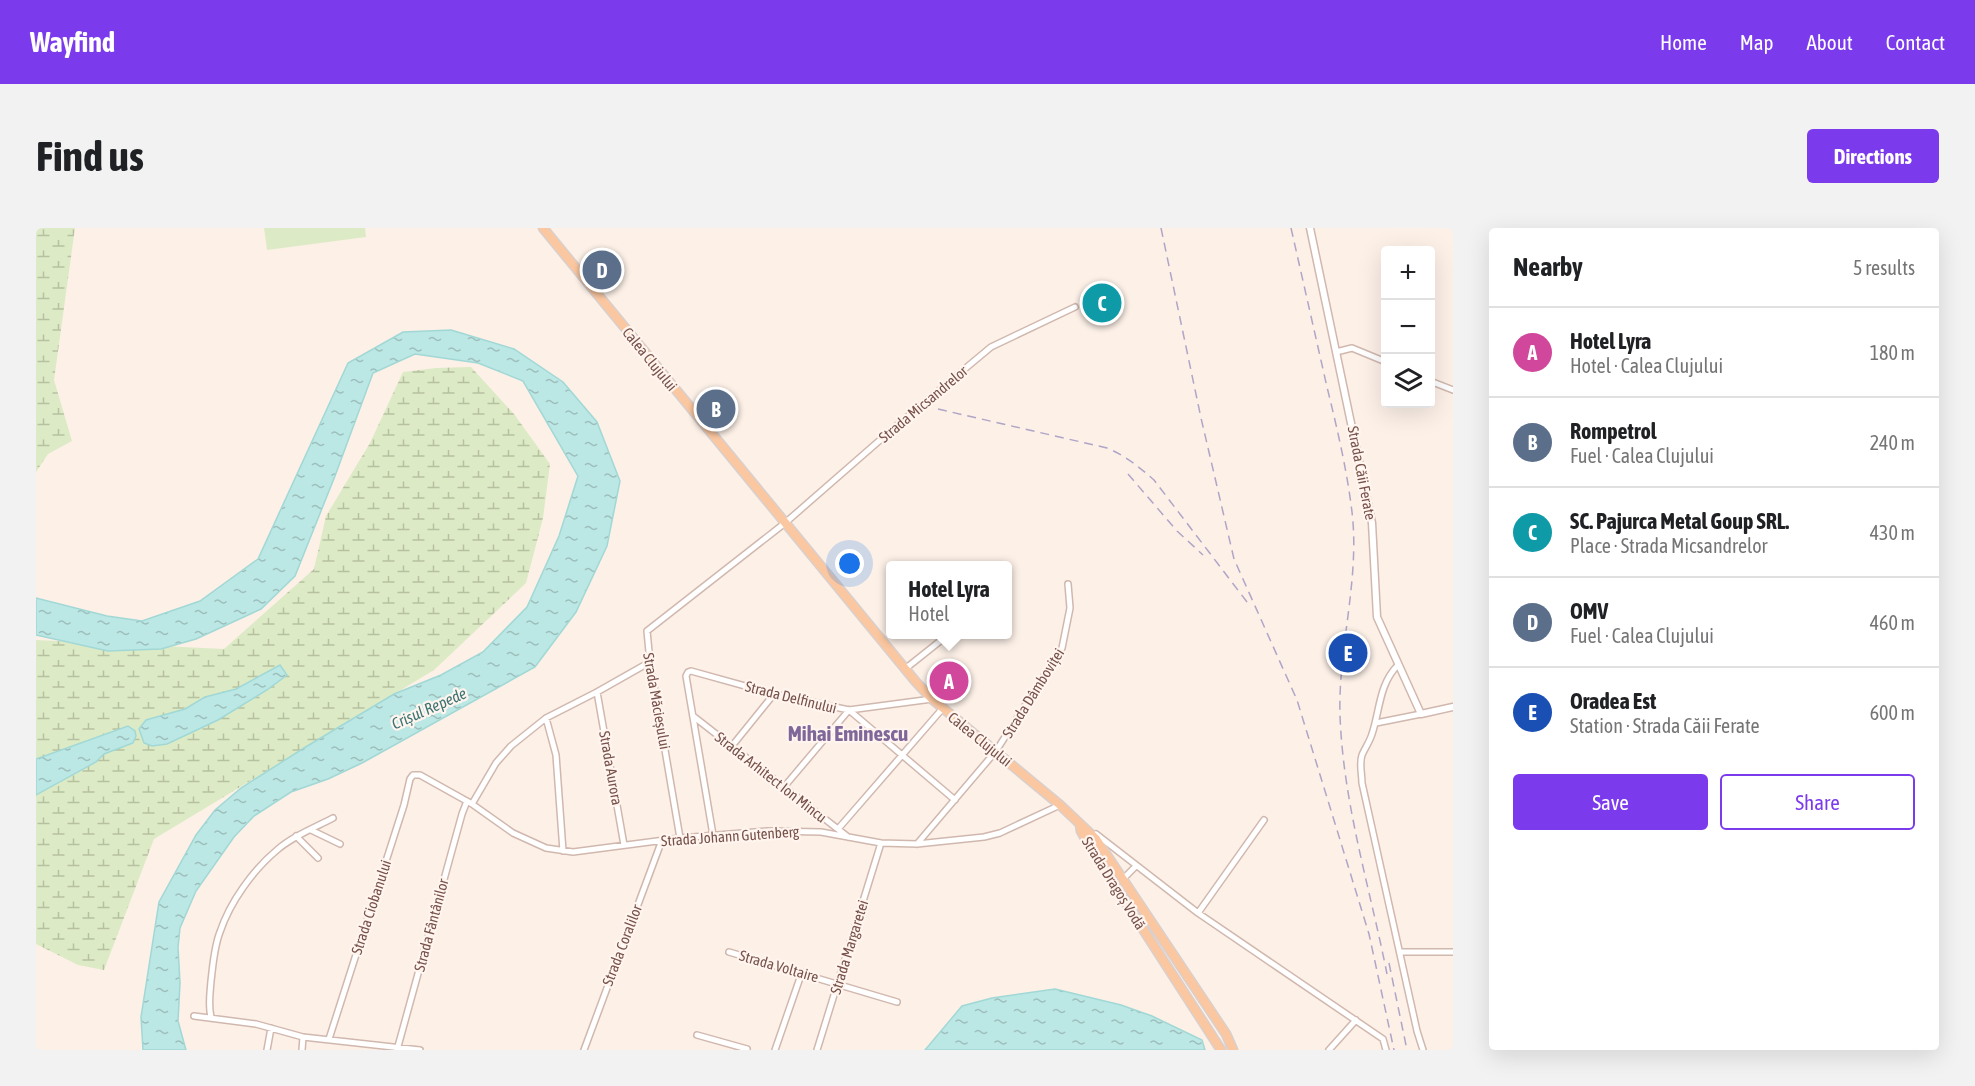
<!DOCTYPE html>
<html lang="en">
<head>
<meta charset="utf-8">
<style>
  :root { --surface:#fff; --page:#f2f2f2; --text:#202124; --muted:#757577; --line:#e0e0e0; --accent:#7c3aed }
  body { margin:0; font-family:"Asap Condensed",sans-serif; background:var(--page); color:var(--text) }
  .controls { position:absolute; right:18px; top:18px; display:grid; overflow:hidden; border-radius:6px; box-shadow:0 6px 24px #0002 }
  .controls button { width:54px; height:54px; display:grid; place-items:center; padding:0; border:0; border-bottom:2px solid var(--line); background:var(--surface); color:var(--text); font:30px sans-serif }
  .you { position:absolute; left:814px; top:336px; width:21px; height:21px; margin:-15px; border:4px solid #fff; border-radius:50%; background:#1a73e8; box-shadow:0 0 0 9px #1a73e833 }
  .badge { display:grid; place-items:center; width:39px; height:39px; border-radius:50%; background:var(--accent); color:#fff; font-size:20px; font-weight:700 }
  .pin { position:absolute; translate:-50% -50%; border:3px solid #fff; box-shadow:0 2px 6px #0006 }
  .popup { position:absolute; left:850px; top:333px; width:126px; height:78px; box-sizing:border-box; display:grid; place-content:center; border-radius:6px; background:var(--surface); filter:drop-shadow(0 2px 4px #0005); font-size:20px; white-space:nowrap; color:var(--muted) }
  .popup b { font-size:22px; color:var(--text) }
  .popup::after { content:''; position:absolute; left:50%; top:100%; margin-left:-12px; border:12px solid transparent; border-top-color:var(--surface) }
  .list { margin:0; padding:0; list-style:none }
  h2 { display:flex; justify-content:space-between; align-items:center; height:78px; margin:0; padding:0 24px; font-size:26px }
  h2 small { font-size:20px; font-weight:400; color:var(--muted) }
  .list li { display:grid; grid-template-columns:39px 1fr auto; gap:18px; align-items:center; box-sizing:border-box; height:90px; padding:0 24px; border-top:2px solid var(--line) }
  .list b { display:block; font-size:22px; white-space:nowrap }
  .list p { margin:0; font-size:20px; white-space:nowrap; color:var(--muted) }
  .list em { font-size:20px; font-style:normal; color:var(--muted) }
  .actions { display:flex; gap:12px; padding:18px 24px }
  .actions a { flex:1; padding:14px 0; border:2px solid var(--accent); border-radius:6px; text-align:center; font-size:21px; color:var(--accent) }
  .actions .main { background:var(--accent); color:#fff }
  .icon { flex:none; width:33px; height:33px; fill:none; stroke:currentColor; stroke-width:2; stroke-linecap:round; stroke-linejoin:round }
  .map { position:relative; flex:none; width:1417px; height:822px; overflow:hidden; border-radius:6px }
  header { display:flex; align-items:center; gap:36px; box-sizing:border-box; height:84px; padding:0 30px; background:var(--accent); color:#fff }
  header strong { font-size:28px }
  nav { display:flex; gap:33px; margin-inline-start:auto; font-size:21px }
  .intro { display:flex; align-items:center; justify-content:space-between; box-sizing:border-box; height:144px; padding:0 36px }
  h1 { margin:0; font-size:42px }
  .button { padding:15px 27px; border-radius:6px; background:var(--accent); color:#fff; font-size:21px; font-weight:700 }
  main { display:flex; gap:36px; padding:0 36px }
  aside { flex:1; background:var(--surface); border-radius:6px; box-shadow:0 6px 24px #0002 }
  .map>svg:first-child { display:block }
  .grass { fill:#dcebc5 }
  .wetland { fill:url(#wetland-marsh) }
  .water { fill:url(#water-ripples); stroke:#a1d8d6; stroke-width:1.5 }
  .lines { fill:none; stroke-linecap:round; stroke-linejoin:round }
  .minor-casing { stroke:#d1b8af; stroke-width:8 }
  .tertiary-casing { stroke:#d1b8af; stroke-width:9 }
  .primary-casing { stroke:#d9cfcd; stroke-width:11 }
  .minor { stroke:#fff; stroke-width:5 }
  .tertiary { stroke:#fff; stroke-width:6 }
  .primary { stroke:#fbc7a0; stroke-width:8 }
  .rail { stroke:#b0a5c7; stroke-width:1.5; stroke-dasharray:9 6; stroke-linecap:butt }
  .labels { text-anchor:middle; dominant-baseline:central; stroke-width:4.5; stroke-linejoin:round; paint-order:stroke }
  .street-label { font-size:15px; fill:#77524b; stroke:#fff5ee }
  .water-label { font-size:16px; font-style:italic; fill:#3b7473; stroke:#fff5ee }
  .district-label { font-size:21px; font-weight:bold; fill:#7f679a; stroke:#fff5ee }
</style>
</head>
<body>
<header>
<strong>Wayfind</strong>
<nav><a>Home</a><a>Map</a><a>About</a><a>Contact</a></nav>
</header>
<div class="intro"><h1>Find us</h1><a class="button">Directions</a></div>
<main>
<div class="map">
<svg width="1417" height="822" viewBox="0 0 1417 822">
  <defs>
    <pattern id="wetland-marsh" width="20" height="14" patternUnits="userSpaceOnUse" patternTransform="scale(1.5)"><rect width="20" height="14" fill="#dcebc5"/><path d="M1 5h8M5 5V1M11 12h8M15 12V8" fill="none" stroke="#b7c1a2"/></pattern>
    <pattern id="water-ripples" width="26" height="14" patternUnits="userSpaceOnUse" patternTransform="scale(1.5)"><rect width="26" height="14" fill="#bbe7e4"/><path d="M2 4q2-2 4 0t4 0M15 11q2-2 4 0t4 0" fill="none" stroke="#9dbebb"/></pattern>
  </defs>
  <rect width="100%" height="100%" fill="#fcf0e7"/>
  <!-- grass -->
  <path class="grass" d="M 228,0 L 329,0 L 330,9 L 231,22 Z"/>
  <!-- wetland -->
  <path class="wetland" d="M 0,0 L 39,0 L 18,152 L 36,213 L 12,226 L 0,244 Z
    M 435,139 L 478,186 L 514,236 L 507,290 L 490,355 L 398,442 L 118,611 L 68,742 L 42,737 L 0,716 L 0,412 L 188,421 L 278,341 L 290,288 L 334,215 L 367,144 L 400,140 Z"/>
  <!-- water -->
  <path class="water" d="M 415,102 L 478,121 L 527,154 L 561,194 L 584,253 L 571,318 L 540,384 L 499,439 L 326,535 L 292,551 L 255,564 L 218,588 L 198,609 L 160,663 L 144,700 L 142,719 L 144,755 L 142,793 L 150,822 L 107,822 L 105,789 L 123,674 L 160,607 L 179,582 L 205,560 L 268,520 L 358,466 L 405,447 L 447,424 L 491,379 L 523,308 L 542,248 L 487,153 L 442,135 L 379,126 L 337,145 L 299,248 L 259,348 L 225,381 L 160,411 L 125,421 L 72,423 L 0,407 L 0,370 L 71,388 L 106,393 L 164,373 L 222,331 L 312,135 L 367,104 Z
    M 244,437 L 251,447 L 231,462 L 182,492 L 131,516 L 116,518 L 108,515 L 103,501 L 110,492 L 149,481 L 169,469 L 200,461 Z
    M 92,498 L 99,503 L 100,508 L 97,515 L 68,526 L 60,534 L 0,567 L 0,531 Z
    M 1019,761 L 1085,777 L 1116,788 L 1166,812 L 1169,822 L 889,822 L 926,778 L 956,770 Z"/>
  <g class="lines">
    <defs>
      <path id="minor" d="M 1300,124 L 1316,120 L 1350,134
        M 1394,153 L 1417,162
        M 1362,437 C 1343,456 1344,482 1336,506 C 1334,513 1329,520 1326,527 C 1323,536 1326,546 1326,555 L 1381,803 L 1387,822
        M 869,441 L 913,406
        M 561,464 L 588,617
        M 813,482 L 919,572
        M 657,488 L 812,609
        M 510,490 L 520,527 L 527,623
        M 1340,495 L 1385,486
        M 696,518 L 738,466
        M 748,559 L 813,482
        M 436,576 L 460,535 L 475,518 L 510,490 L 561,464 L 614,434
        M 802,601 L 907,480
        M 275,602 L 304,616
        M 1060,606 L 1162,685 L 1347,811 L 1350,822
        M 677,607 L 650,448 L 652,444 L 655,443 L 738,466 L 813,482 L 896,471
        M 260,608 L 282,630
        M 644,610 L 614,434 L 611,403 L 749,295 L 859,199 L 955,119 L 1039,79
        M 881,616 L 960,523 L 1026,420 L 1034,380 L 1032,356
        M 1086,652 L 1100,638
        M 1162,685 L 1228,592
        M 693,724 L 861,774
        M 1364,724 L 1417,724
        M 158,788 L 220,796 L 267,809 L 384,822
        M 175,789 C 172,777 174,766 175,753 C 177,737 178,719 184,704 C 194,674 217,642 241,622 C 257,608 278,600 297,590
        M 661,807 L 711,821
        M 293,811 L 368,577 L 374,551 L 377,547 L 384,547 L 436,576 L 477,605 L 510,620 L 537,624 L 644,610 L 731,603 L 785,604 L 845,615 L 881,616 L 948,609 L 964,605 L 1024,577
        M 231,822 L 235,800
        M 266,822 L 267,809
        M 361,822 L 426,586 L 431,573
        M 548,822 L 626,612
        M 739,822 L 766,744
        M 781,822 L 845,615
        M 1293,822 L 1320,792"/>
      <path id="tertiary" d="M 1274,0 L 1336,295 L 1341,389 L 1385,486 L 1417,479"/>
      <path id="primary" d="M 507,0 L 880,454 L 896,471 L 1024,577 L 1060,611 L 1190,806 L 1197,822
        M 1044,597 L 1045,603 L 1054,619 L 1185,822"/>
    </defs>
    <!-- minor casing -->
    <use href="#minor" class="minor-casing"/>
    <!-- tertiary casing -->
    <use href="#tertiary" class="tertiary-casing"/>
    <!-- primary casing -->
    <use href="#primary" class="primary-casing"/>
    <!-- minor -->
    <use href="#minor" class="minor"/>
    <!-- tertiary -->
    <use href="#tertiary" class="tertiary"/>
    <!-- primary -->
    <use href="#primary" class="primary"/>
    <!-- rail -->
    <path class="rail" d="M 1125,0 L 1165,190 L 1198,331 L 1261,472 L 1333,706 L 1358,822
      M 1255,0 C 1267,53 1279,106 1291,159 C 1301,200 1311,242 1316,284 C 1324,352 1302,419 1304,487 C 1307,575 1334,660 1351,746
      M 902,181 L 1071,220 C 1090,228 1103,239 1118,252 L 1211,374
      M 1092,246 L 1141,303 L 1167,327
      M 1353,735 L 1371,822"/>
  </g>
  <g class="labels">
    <!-- street labels -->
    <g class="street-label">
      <text transform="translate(614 131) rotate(51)">Calea Clujului</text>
      <text transform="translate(887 176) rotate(-40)">Strada Micsandrelor</text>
      <text transform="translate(1326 245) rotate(79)">Strada Căii Ferate</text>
      <text transform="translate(997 465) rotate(-58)">Strada Dâmboviței</text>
      <text transform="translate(755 469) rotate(14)">Strada Delfinului</text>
      <text transform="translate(621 473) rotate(80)">Strada Măcieșului</text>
      <text transform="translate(944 511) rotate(39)">Calea Clujului</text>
      <text transform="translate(575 540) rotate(80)">Strada Aurora</text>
      <text transform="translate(735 549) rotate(38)">Strada Arhitect Ion Mincu</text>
      <text transform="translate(694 608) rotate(-4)">Strada Johann Gutenberg</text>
      <text transform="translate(1078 655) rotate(58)">Strada Dragoș Vodă</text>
      <text transform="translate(335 679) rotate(-72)">Strada Ciobanului</text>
      <text transform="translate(395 697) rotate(-75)">Strada Fântânilor</text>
      <text transform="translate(586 717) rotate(-69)">Strada Coralilor</text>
      <text transform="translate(813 719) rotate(-73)">Strada Margaretei</text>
      <text transform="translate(743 738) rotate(16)">Strada Voltaire</text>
    </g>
    <!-- water labels -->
    <g class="water-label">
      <text transform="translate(393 480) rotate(-24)">Crișul Repede</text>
    </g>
    <!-- district labels -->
    <g class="district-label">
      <text x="812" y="505">Mihai Eminescu</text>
    </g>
  </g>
</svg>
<div class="controls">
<button>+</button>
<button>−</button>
<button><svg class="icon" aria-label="layers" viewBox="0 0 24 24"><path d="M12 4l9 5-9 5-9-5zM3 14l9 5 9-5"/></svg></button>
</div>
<div class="you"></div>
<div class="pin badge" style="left:913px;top:453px;background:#d1479c">A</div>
<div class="popup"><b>Hotel Lyra</b>Hotel</div>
<div class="pin badge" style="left:680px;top:181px;background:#5c6f8a">B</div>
<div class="pin badge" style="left:1066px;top:75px;background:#0f9aa8">C</div>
<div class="pin badge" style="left:566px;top:42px;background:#5c6f8a">D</div>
<div class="pin badge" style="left:1312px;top:425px;background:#1a4fb4">E</div>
</div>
<aside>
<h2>Nearby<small>5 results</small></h2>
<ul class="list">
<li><span class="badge" style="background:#d1479c">A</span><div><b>Hotel Lyra</b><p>Hotel · Calea Clujului</p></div><em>180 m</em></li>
<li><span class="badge" style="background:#5c6f8a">B</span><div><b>Rompetrol</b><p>Fuel · Calea Clujului</p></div><em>240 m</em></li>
<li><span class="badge" style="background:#0f9aa8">C</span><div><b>SC. Pajurca Metal Goup SRL.</b><p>Place · Strada Micsandrelor</p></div><em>430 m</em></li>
<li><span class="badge" style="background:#5c6f8a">D</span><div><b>OMV</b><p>Fuel · Calea Clujului</p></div><em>460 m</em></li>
<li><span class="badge" style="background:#1a4fb4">E</span><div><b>Oradea Est</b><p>Station · Strada Căii Ferate</p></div><em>600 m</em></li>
</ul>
<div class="actions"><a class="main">Save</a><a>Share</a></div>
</aside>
</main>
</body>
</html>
